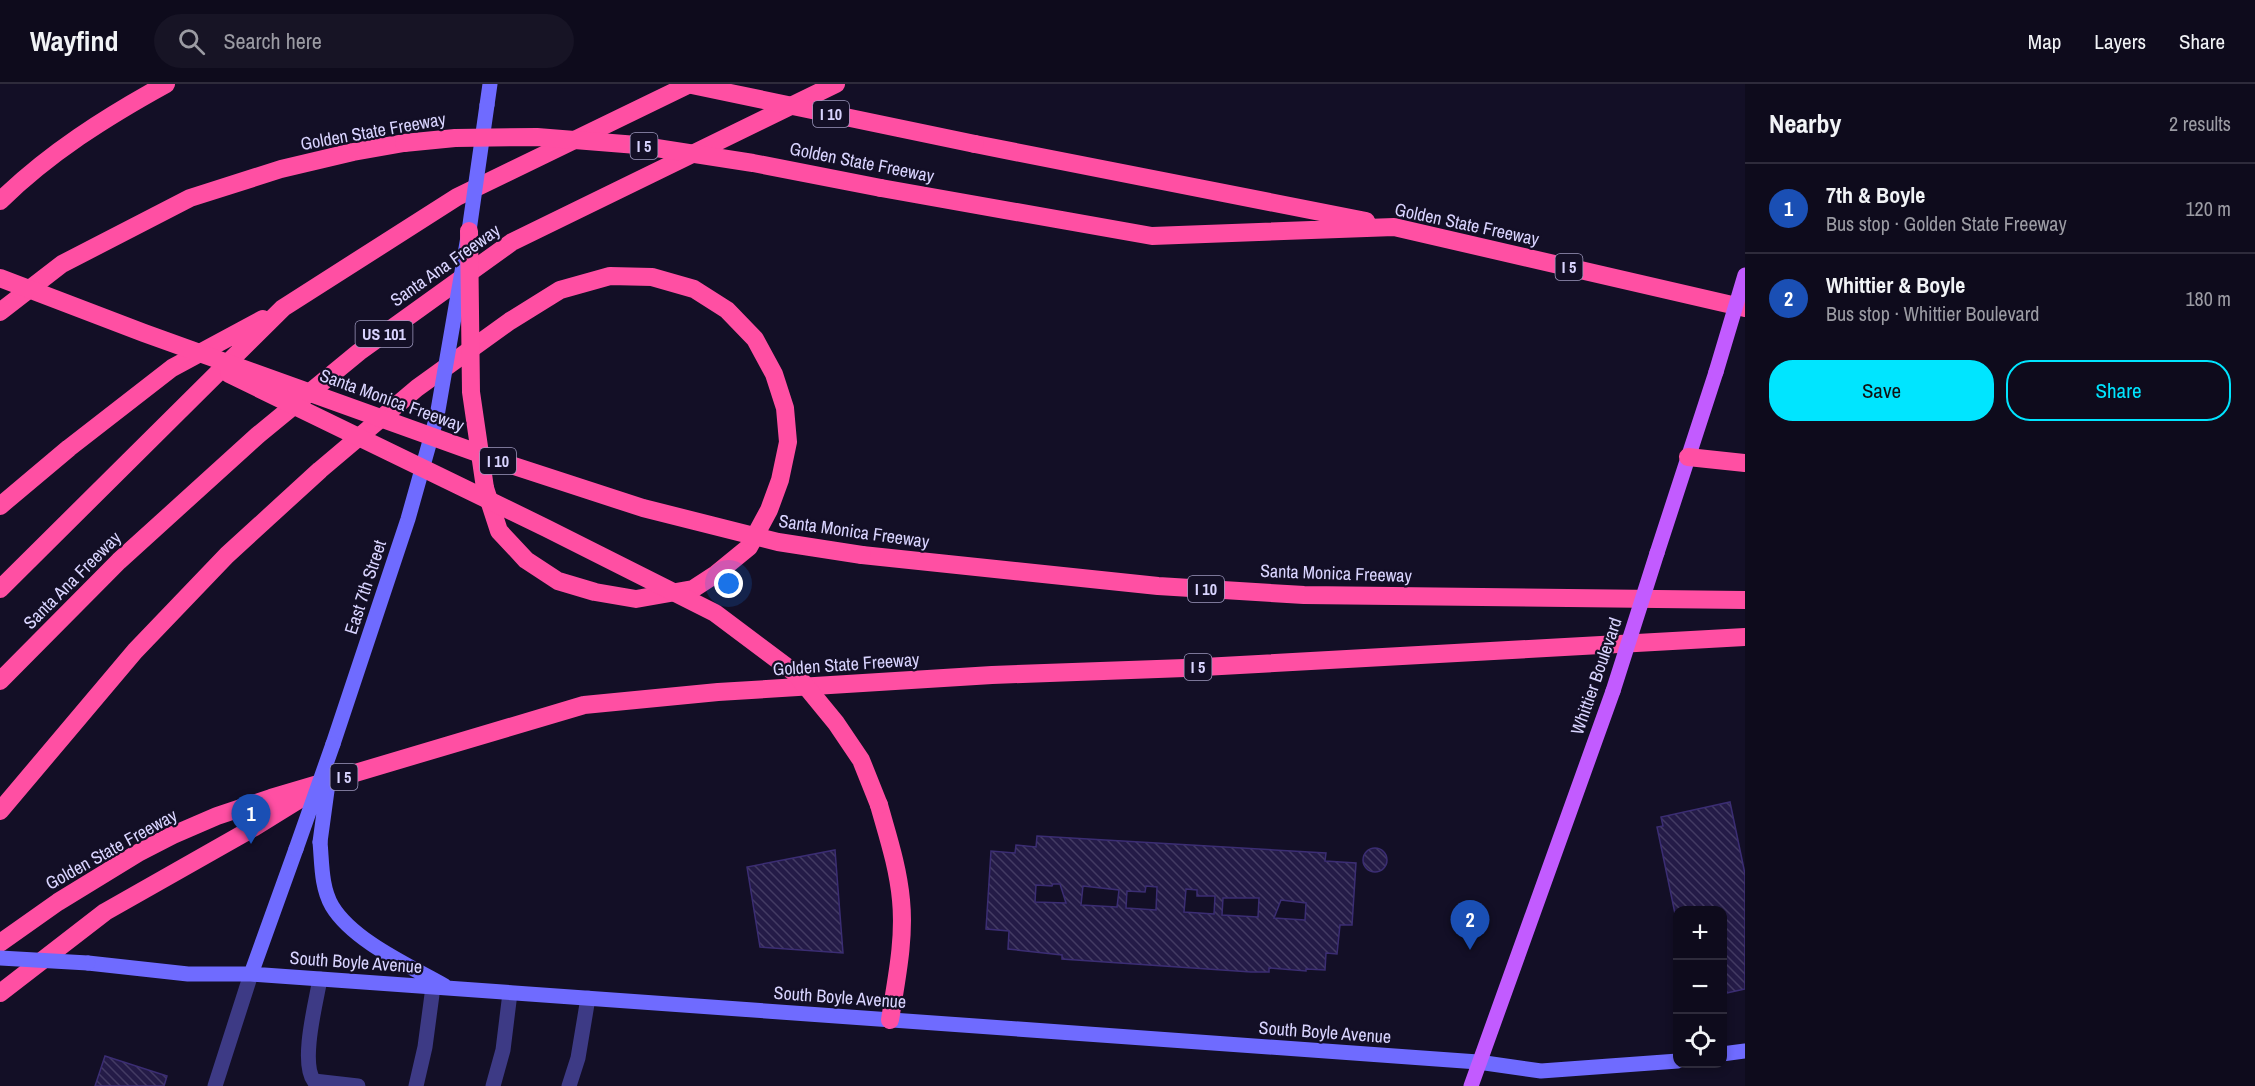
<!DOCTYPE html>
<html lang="en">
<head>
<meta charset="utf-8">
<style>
  :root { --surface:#0e0b1c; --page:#171425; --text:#f1f3f6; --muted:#9b9ba3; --line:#2e2b3b; --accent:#00e5ff }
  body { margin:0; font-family:"Archivo Narrow",sans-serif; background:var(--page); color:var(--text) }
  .controls { position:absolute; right:18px; bottom:18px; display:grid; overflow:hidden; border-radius:12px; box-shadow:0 3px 9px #0003 }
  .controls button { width:54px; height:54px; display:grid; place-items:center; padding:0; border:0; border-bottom:2px solid var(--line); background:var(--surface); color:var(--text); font:30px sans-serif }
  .you { position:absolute; left:729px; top:500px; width:21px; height:21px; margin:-15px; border:4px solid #fff; border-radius:50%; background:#1a73e8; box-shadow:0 0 0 9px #1a73e833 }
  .badge { display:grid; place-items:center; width:39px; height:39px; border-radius:50%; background:var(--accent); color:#fff; font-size:20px; font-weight:700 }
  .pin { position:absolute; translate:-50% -50px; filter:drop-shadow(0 2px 3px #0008) }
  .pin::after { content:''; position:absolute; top:32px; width:21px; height:18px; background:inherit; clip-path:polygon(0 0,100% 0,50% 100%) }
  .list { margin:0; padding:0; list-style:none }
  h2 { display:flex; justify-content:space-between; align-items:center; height:78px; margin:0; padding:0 24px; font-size:26px }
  h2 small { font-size:20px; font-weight:400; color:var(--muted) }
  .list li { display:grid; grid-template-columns:39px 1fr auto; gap:18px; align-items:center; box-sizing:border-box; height:90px; padding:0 24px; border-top:2px solid var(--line) }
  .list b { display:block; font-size:22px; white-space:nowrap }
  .list p { margin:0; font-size:20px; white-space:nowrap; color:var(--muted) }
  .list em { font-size:20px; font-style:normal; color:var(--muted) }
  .actions { display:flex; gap:12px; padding:18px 24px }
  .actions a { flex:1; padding:14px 0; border:2px solid var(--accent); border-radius:24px; text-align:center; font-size:21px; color:var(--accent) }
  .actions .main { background:var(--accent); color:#111 }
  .icon { flex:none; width:33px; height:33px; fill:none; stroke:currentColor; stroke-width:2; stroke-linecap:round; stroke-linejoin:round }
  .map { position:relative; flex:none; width:1745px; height:1002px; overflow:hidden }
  header { display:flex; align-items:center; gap:36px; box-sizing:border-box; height:84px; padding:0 30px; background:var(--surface); border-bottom:2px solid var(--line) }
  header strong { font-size:28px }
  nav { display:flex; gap:33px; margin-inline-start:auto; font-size:21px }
  .search { width:420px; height:54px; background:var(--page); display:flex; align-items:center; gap:15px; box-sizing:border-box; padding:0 21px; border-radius:33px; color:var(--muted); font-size:22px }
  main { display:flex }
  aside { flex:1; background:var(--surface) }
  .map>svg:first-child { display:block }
  .building { fill:url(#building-back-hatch); stroke:#3b2d73; stroke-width:1.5; fill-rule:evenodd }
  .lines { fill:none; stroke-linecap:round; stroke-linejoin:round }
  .service { stroke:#3d3a85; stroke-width:15 }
  .tertiary { stroke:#3d3a85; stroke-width:15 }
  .secondary { stroke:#6f6bff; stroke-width:15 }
  .primary { stroke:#c25bff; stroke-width:15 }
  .motorway { stroke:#ff4fa3; stroke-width:18 }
  .secondary-bridge { stroke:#6f6bff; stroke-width:15 }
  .primary-bridge { stroke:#c25bff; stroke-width:15 }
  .motorway-bridge { stroke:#ff4fa3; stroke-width:18 }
  .labels { text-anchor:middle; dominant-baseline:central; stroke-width:4.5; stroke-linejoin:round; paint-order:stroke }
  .shield { fill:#130f26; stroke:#9e99be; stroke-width:1.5 }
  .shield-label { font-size:16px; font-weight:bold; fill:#d9d4ff }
  .street-label { font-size:18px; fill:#d9d4ff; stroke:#130f26 }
</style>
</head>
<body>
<header>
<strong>Wayfind</strong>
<div class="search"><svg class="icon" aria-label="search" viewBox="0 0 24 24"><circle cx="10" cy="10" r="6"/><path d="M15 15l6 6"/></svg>Search here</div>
<nav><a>Map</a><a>Layers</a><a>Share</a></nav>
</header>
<main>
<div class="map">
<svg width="1745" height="1002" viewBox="0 0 1745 1002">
  <defs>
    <pattern id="building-back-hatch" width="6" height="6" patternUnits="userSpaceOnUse" patternTransform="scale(1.5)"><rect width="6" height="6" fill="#241b47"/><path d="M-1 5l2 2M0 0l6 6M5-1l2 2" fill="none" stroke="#433b63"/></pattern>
  </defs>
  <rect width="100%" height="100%" fill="#130f26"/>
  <!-- building -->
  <path class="building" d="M 1730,718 L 1745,790 L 1745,905 L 1722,910 L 1722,826 L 1678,826 L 1678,844 L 1657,743 L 1663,742 L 1661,733 Z
    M 1037,752 L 1326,769 L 1325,777 L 1356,779 L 1352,841 L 1340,841 L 1337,870 L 1326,869 L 1325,886 L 1306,885 L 1306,887 L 1269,884 L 1269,888 L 1251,888 L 1062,875 L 1062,871 L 1008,865 L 1009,847 L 986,845 L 991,767 L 1015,769 L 1016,761 L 1036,763 ZM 1053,800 L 1060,800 L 1066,819 L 1035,818 L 1036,801 L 1052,802 ZM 1083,802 L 1119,806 L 1117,823 L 1081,821 ZM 1146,802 L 1157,803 L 1156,826 L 1126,824 L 1127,807 L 1145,808 ZM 1186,805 L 1197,806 L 1197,812 L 1215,812 L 1214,830 L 1184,828 ZM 1223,814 L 1259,814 L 1258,833 L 1222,831 ZM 1281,816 L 1306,819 L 1305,836 L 1274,834 Z
    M1363 776a12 12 0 1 1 24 0a12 12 0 1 1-24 0Z
    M 835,766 L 843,869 L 760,863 L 747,783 Z
    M 105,972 L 167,992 L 164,1002 L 95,1002 Z"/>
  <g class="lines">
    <!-- service -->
    <path class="service" d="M 320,895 C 316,918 300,979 314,997 L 358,1002
      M 416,1002 L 425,963 L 433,903
      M 493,1002 L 503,966 L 510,909
      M 569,1002 L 578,974 L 588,914"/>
    <!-- tertiary -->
    <path class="tertiary" d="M 215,1002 L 251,890"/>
    <!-- secondary -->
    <path class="secondary" d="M 487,21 L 490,0
      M 333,660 L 408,435 L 437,332
      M 320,758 C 322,779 321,803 332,822 C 353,857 410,882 445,902
      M 88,879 L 188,890 L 251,890 L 1478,978 L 1541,987 L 1678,977
      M 251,890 L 296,765
      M 1722,970 L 1745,967"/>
    <!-- primary -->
    <path class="primary" d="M 1657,469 L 1716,288
      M 1471,1002 L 1613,607"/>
    <!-- motorway -->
    <path class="motorway" d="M 975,60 L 1366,137
      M 881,104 L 1152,152 L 1394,143 L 1745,224
      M 0,117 C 49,69 106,33 166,0
      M 0,228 L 62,180 L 190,114 L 281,85 L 353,68 L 404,59
      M 1688,373 L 1745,379
      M 0,422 L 69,364 L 172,284 L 263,235
      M 862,471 L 1158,502 L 1304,511 L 1745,516
      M 0,505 L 283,224 L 457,113 L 690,0
      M 0,597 L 119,477 L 258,351 L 359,268 L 512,158 L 836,0
      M 879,721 C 888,753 898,783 901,816 C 905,856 896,897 890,936
      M 0,727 L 135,567 L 227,471 L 320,386 L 417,304 L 510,237 L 560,206 L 610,192 L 652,193 L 694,205 L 727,226 L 755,255 L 774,290 L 785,324 L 788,358 L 780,396 L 769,426 L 749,463 L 716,490 L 693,505 L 636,515 L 595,508 L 558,497 L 526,476 L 499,447 L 485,404
      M 0,859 L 58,818 L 138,769 L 173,751 L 217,732 L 271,714 L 584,621 L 718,608 L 992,591 L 1185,584 L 1745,553
      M 0,909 L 105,828 L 253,744 L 308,710"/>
    <!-- secondary-bridge -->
    <path class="secondary-bridge" d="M 437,332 L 469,147 L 487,21
      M 320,758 L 329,692
      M 296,765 L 333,660
      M 0,874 L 88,879"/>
    <!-- primary-bridge -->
    <path class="primary-bridge" d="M 1716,288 L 1745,191
      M 1613,607 L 1657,469"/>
    <!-- motorway-bridge -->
    <path class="motorway-bridge" d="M 687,0 L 975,60
      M 404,59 L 455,54 L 537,53 L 637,61 L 753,79 L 881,104
      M 469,147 L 471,308 L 485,404
      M 0,194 L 144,249 L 511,381 L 643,424 L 778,458 L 862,471
      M 229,290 L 546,444 L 715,529 L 795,589 L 836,639 L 861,676 L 879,721"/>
  </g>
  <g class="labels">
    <!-- shield labels -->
    <g class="shield">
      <rect x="813" y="17" width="36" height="26" rx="4.5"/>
      <rect x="630.5" y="49" width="27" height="26" rx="4.5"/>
      <rect x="1555.5" y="170" width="27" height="26" rx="4.5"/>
      <rect x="355.5" y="237" width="57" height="26" rx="4.5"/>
      <rect x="480" y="364" width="36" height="26" rx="4.5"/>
      <rect x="1188" y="492" width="36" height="26" rx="4.5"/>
      <rect x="1184.5" y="570" width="27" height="26" rx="4.5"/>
      <rect x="330.5" y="680" width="27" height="26" rx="4.5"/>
    </g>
    <g class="shield-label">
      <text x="831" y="30">I 10</text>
      <text x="644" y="62">I 5</text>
      <text x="1569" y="183">I 5</text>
      <text x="384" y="250">US 101</text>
      <text x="498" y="377">I 10</text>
      <text x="1206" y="505">I 10</text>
      <text x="1198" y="583">I 5</text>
      <text x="344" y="693">I 5</text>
    </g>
    <!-- street labels -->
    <g class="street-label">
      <text transform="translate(373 47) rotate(-10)">Golden State Freeway</text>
      <text transform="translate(862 78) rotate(11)">Golden State Freeway</text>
      <text transform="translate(1467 140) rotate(12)">Golden State Freeway</text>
      <text transform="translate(445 181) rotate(-35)">Santa Ana Freeway</text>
      <text transform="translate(392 316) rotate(20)">Santa Monica Freeway</text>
      <text transform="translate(854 447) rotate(8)">Santa Monica Freeway</text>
      <text transform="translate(1336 489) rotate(2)">Santa Monica Freeway</text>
      <text transform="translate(72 496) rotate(-45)">Santa Ana Freeway</text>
      <text transform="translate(365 503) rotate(-72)">East 7th Street</text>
      <text transform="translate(846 580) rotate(-4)">Golden State Freeway</text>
      <text transform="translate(1596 592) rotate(-71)">Whittier Boulevard</text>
      <text transform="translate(111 765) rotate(-29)">Golden State Freeway</text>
      <text transform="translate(356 878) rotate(4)">South Boyle Avenue</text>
      <text transform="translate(840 913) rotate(4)">South Boyle Avenue</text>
      <text transform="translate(1325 948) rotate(4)">South Boyle Avenue</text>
    </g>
  </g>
</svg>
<div class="controls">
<button>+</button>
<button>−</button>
<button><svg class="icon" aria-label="locate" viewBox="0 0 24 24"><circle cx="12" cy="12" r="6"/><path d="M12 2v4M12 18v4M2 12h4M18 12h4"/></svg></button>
</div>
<div class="you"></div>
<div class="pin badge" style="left:251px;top:760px;background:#1a4fb4">1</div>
<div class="pin badge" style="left:1470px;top:866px;background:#1a4fb4">2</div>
</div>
<aside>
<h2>Nearby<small>2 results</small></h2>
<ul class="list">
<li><span class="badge" style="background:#1a4fb4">1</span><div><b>7th &amp; Boyle</b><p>Bus stop · Golden State Freeway</p></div><em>120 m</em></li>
<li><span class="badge" style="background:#1a4fb4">2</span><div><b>Whittier &amp; Boyle</b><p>Bus stop · Whittier Boulevard</p></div><em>180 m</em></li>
</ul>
<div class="actions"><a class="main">Save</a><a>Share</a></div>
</aside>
</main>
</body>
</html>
